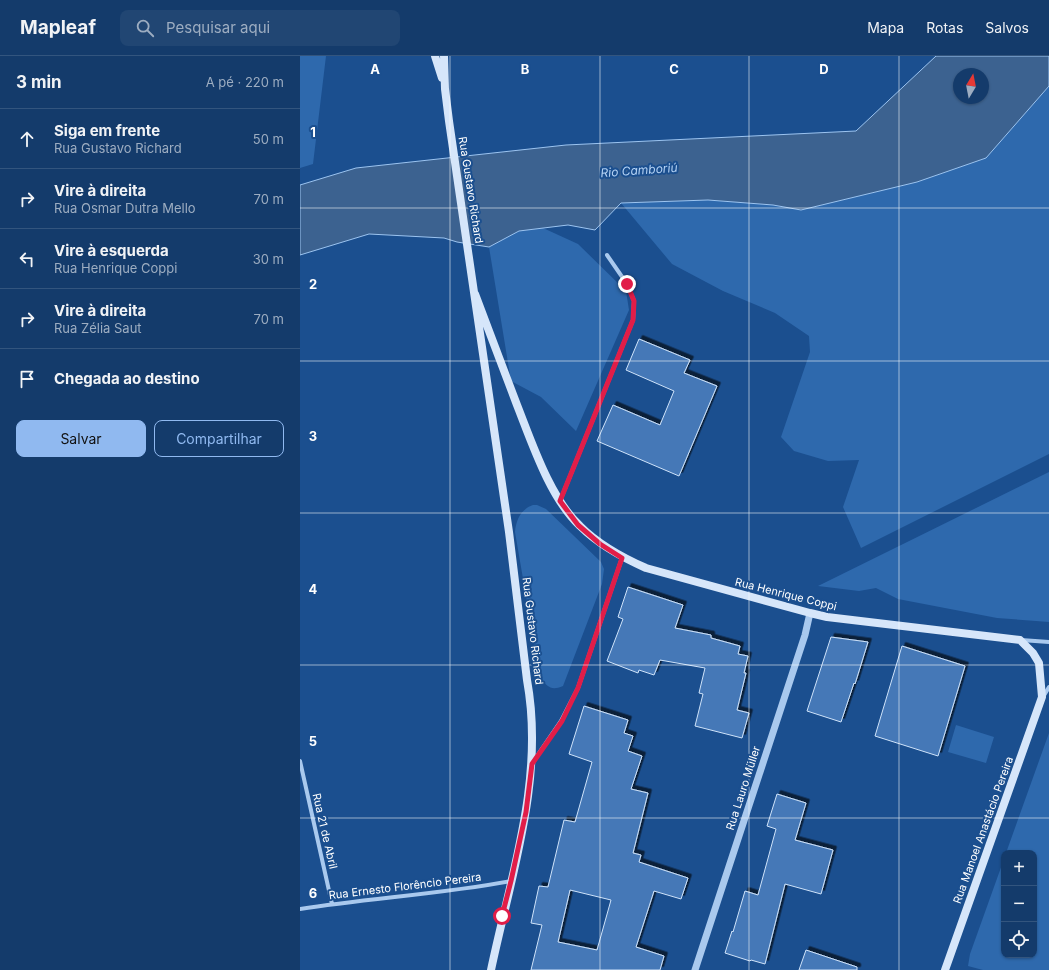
<!DOCTYPE html>
<html lang="pt">
<head>
<meta charset="utf-8">
<style>
  :root { --surface:#143b6b; --page:#214673; --text:#f1f3f6; --muted:#9dadc1; --line:#33557e; --accent:#90b9f0 }
  body { margin:0; font-family:Inter,sans-serif; background:var(--page); color:var(--text) }
  .controls { position:absolute; right:12px; bottom:12px; display:grid; overflow:hidden; border-radius:8px; box-shadow:0 1px 3px #0004 }
  .controls button { width:36px; height:36px; display:grid; place-items:center; padding:0; border:0; border-bottom:1px solid var(--line); background:var(--surface); color:var(--text); font:20px sans-serif }
  .compass { position:absolute; left:653px; top:12px; width:36px; height:36px; border-radius:50%; background:var(--surface); box-shadow:0 1px 3px #0004; rotate:10deg }
  .stop { position:absolute; width:12px; height:12px; margin:-9px; border:3px solid #e11d48; border-radius:50%; background:#fff }
  .stop.end { background:#e11d48; border-color:#fff; box-shadow:0 1px 4px #0008 }
  .list { margin:0; padding:0; list-style:none }
  h2 { display:flex; justify-content:space-between; align-items:center; height:52px; margin:0; padding:0 16px; font-size:17px }
  h2 small { font-size:13px; font-weight:400; color:var(--muted) }
  .list li { display:grid; grid-template-columns:26px 1fr auto; gap:12px; align-items:center; box-sizing:border-box; height:60px; padding:0 16px; border-top:1px solid var(--line) }
  .list b { display:block; font-size:15px; white-space:nowrap }
  .list p { margin:0; font-size:13px; white-space:nowrap; color:var(--muted) }
  .list em { font-size:13px; font-style:normal; color:var(--muted) }
  .actions { display:flex; gap:8px; padding:12px 16px }
  .actions a { flex:1; padding:9px 0; border:1px solid var(--accent); border-radius:8px; text-align:center; font-size:14px; color:var(--accent) }
  .actions .main { background:var(--accent); color:#111 }
  .icon { flex:none; width:22px; height:22px; fill:none; stroke:currentColor; stroke-width:2; stroke-linecap:round; stroke-linejoin:round }
  .map { position:relative; flex:none; width:749px; height:914px; overflow:hidden }
  header { display:flex; align-items:center; gap:24px; box-sizing:border-box; height:56px; padding:0 20px; background:var(--surface); border-bottom:1px solid var(--line) }
  header strong { font-size:19px }
  nav { display:flex; gap:22px; margin-inline-start:auto; font-size:14px }
  .search { width:280px; height:36px; background:var(--page); display:flex; align-items:center; gap:10px; box-sizing:border-box; padding:0 14px; border-radius:8px; color:var(--muted); font-size:15px }
  main { display:flex }
  aside { flex:1; background:var(--surface) }
  .map>svg:first-child { display:block }
  .green { fill:#2e69ad }
  .water { fill:#3c6290; stroke:#9cc4f0; fill-rule:evenodd }
  .building { fill:#4478b7; stroke:#cfe3fa; fill-rule:evenodd; filter:url(#shadow) }
  .lines { fill:none; stroke-linecap:round; stroke-linejoin:round }
  .minor { stroke:#a9c9ee; stroke-width:4 }
  .tertiary { stroke:#a9c9ee; stroke-width:7 }
  .secondary { stroke:#d6e6fa; stroke-width:8 }
  .route { stroke:#e11d48; stroke-width:5 }
  .grid { fill:none; stroke:#fff; stroke-width:1; stroke-opacity:0.55 }
  .labels { text-anchor:middle; dominant-baseline:central; stroke-width:4; stroke-linejoin:round; paint-order:stroke }
  .street-label { font-size:11px; fill:#fff; stroke:#1b4f8f }
  .water-label { font-size:12px; font-style:italic; fill:#b5d3f5; stroke:#1b4f8f }
  .grid-label { font-size:13px; text-anchor:middle; font-weight:bold; fill:#fff; stroke:#1b4f8f; stroke-width:4; stroke-linejoin:round; paint-order:stroke }
</style>
</head>
<body>
<header>
<strong>Mapleaf</strong>
<div class="search"><svg class="icon" aria-label="search" viewBox="0 0 24 24"><circle cx="10" cy="10" r="6"/><path d="M15 15l6 6"/></svg>Pesquisar aqui</div>
<nav><a>Mapa</a><a>Rotas</a><a>Salvos</a></nav>
</header>
<main>
<aside>
<h2>3 min<small>A pé · 220 m</small></h2>
<ul class="list">
<li><svg class="icon" aria-label="ahead" viewBox="0 0 24 24"><path d="M12 20V5M6 11l6-6 6 6"/></svg><div><b>Siga em frente</b><p>Rua Gustavo Richard</p></div><em>50 m</em></li>
<li><svg class="icon" aria-label="right" viewBox="0 0 24 24"><path d="M7 20v-9h11M14 6l5 5-5 5"/></svg><div><b>Vire à direita</b><p>Rua Osmar Dutra Mello</p></div><em>70 m</em></li>
<li><svg class="icon" aria-label="left" viewBox="0 0 24 24"><path d="M17 20v-9H6M10 6l-5 5 5 5"/></svg><div><b>Vire à esquerda</b><p>Rua Henrique Coppi</p></div><em>30 m</em></li>
<li><svg class="icon" aria-label="right" viewBox="0 0 24 24"><path d="M7 20v-9h11M14 6l5 5-5 5"/></svg><div><b>Vire à direita</b><p>Rua Zélia Saut</p></div><em>70 m</em></li>
<li><svg class="icon" aria-label="arrive" viewBox="0 0 24 24"><path d="M6 21V4h12l-3 4 3 4H6"/></svg><div><b>Chegada ao destino</b></div></li>
</ul>
<div class="actions"><a class="main">Salvar</a><a>Compartilhar</a></div>
</aside>
<div class="map">
<svg width="749" height="914" viewBox="0 0 749 914">
  <defs>
    <filter id="shadow"><feDropShadow dx="3.5" dy="-3.5" stdDeviation="0" flood-color="#0009"/></filter>
  </defs>
  <rect width="100%" height="100%" fill="#1b4f8f"/>
  <!-- green -->
  <path class="green" d="M 0,0 L 26,0 L 13,108 L 0,112 Z
    M 749,30 L 749,398 L 561,492 L 543,451 L 559,404 L 528,405 L 494,395 L 481,381 L 510,296 L 509,280 L 475,257 L 423,235 L 372,208 L 321,147 L 408,144 L 473,149 L 501,154 L 617,126 L 686,102 Z
    M 243,172 L 278,188 L 326,235 L 329,254 L 276,375 L 241,341 L 211,325 L 189,191 L 219,175 Z
    M 749,416 L 749,566 L 697,562 L 598,543 L 576,532 L 559,535 L 518,530 Z
    M 233,449 L 237,449 L 246,453 L 301,506 L 304,513 L 302,528 L 263,630 C 251,635 248,631 240,622 L 215,476 C 216,464 221,453 233,449 Z
    M 656,669 L 694,681 L 686,707 L 648,696 Z
    M 749,677 L 749,914 L 683,914 L 668,910 L 670,898 L 704,803 L 704,899 L 734,899 L 734,797 L 706,797 Z"/>
  <!-- water -->
  <path class="water" d="M 636,0 L 749,0 L 749,30 L 686,102 L 617,126 L 501,154 L 473,149 L 408,144 L 321,147 L 295,174 L 268,169 L 219,175 L 189,191 L 157,186 L 144,182 L 69,178 L 0,199 L 0,129 L 56,112 L 266,89 L 556,75 ZM 659,18 L 683,18 L 683,42 L 659,42 Z"/>
  <!-- building -->
  <path class="building" d="M 339,283 L 390,304 L 384,317 L 417,330 L 379,420 L 297,385 L 313,349 L 360,369 L 374,335 L 326,314 Z
    M 328,531 L 383,549 L 375,572 L 411,579 L 411,582 L 440,590 L 438,598 L 448,600 L 444,617 L 446,617 L 437,654 L 449,657 L 442,682 L 395,670 L 403,638 L 399,637 L 405,612 L 360,604 L 354,619 L 339,614 L 338,617 L 307,605 L 323,563 L 318,561 Z
    M 531,581 L 568,586 L 555,628 L 554,627 L 541,666 L 507,655 Z
    M 602,590 L 665,610 L 638,700 L 575,680 Z
    M 284,650 L 328,664 L 324,677 L 333,680 L 328,695 L 342,700 L 331,733 L 348,737 L 333,797 L 341,799 L 339,806 L 388,822 L 381,843 L 354,835 L 336,891 L 364,900 L 360,914 L 231,914 L 242,869 L 231,867 L 239,830 L 248,831 L 264,764 L 275,766 L 292,706 L 269,698 ZM 270,834 L 311,844 L 297,894 L 258,886 Z
    M 477,738 L 506,747 L 495,784 L 533,794 L 521,838 L 485,828 L 465,908 L 451,904 L 450,905 L 425,897 L 432,875 L 433,876 L 445,835 L 458,839 L 476,773 L 467,770 Z
    M 506,894 L 557,911 L 557,914 L 499,914 Z"/>
  <g class="lines">
    <!-- minor -->
    <path class="minor" d="M 260,445 L 333,264 L 334,245 L 327,228 L 307,199
      M 721,584 L 749,586
      M 743,641 L 749,631
      M 0,705 L 32,848
      M 233,706 L 261,665 L 278,632 L 322,502
      M 0,853 C 70,842 141,838 211,825"/>
    <!-- tertiary -->
    <path class="tertiary" d="M 395,914 L 505,579 L 510,557"/>
    <!-- secondary -->
    <path class="secondary" d="M 135,0 L 142,22
      M 144,0 L 145,33 L 149,65 L 209,476 L 227,624 C 245,722 211,819 191,914
      M 175,238 C 189,275 203,312 217,349 C 232,387 250,442 280,470 C 299,489 321,501 346,512 L 510,557 L 527,561 L 720,584 L 733,597 L 739,607 L 742,641 L 645,914"/>
  </g>
  <g class="lines">
    <!-- route -->
    <path class="route" d="M 202,860 L 211,825 L 226,756 L 232,708 L 262,665 L 278,632 L 322,502 L 300,488 L 278,469 L 260,445 L 333,264 L 334,245 L 327,228"/>
  </g>
  <!-- grid -->
  <path class="grid" d="M 150,0 L 150,914M 300,0 L 300,914M 449,0 L 449,914M 599,0 L 599,914M 0,152 L 749,152M 0,305 L 749,305M 0,457 L 749,457M 0,609 L 749,609M 0,762 L 749,762"/>
  <g class="labels">
    <!-- street labels -->
    <g class="street-label">
      <text transform="translate(171 134) rotate(81)">Rua Gustavo Richard</text>
      <text transform="translate(486 538) rotate(14)">Rua Henrique Coppi</text>
      <text transform="translate(233 575) rotate(83)">Rua Gustavo Richard</text>
      <text transform="translate(443 732) rotate(-72)">Rua Lauro Müller</text>
      <text transform="translate(683 774) rotate(-70)">Rua Manoel Anastácio Pereira</text>
      <text transform="translate(25 775) rotate(77)">Rua 21 de Abril</text>
      <text transform="translate(105 830) rotate(-7)">Rua Ernesto Florêncio Pereira</text>
    </g>
    <!-- water labels -->
    <g class="water-label">
      <text transform="translate(339 114) rotate(-4)">Rio Camboriú</text>
    </g>
  </g>
  <g class="grid-label">
    <text x="75" y="18">A</text>
    <text x="225" y="18">B</text>
    <text x="374" y="18">C</text>
    <text x="524" y="18">D</text>
    <text x="13" y="81">1</text>
    <text x="13" y="233">2</text>
    <text x="13" y="385">3</text>
    <text x="13" y="538">4</text>
    <text x="13" y="690">5</text>
    <text x="13" y="842">6</text>
  </g>
</svg>
<div class="controls">
<button>+</button>
<button>−</button>
<button><svg class="icon" aria-label="locate" viewBox="0 0 24 24"><circle cx="12" cy="12" r="6"/><path d="M12 2v4M12 18v4M2 12h4M18 12h4"/></svg></button>
</div>
<svg class="compass" viewBox="-18 -18 36 36"><path d="M0-13l5 13h-10z" fill="#e53935"/><path d="M0 13l5-13h-10z" fill="#9dadc1"/></svg>
<div class="stop" style="left:202px;top:860px"></div>
<div class="stop end" style="left:327px;top:228px"></div>
</div>
</main>
</body>
</html>
